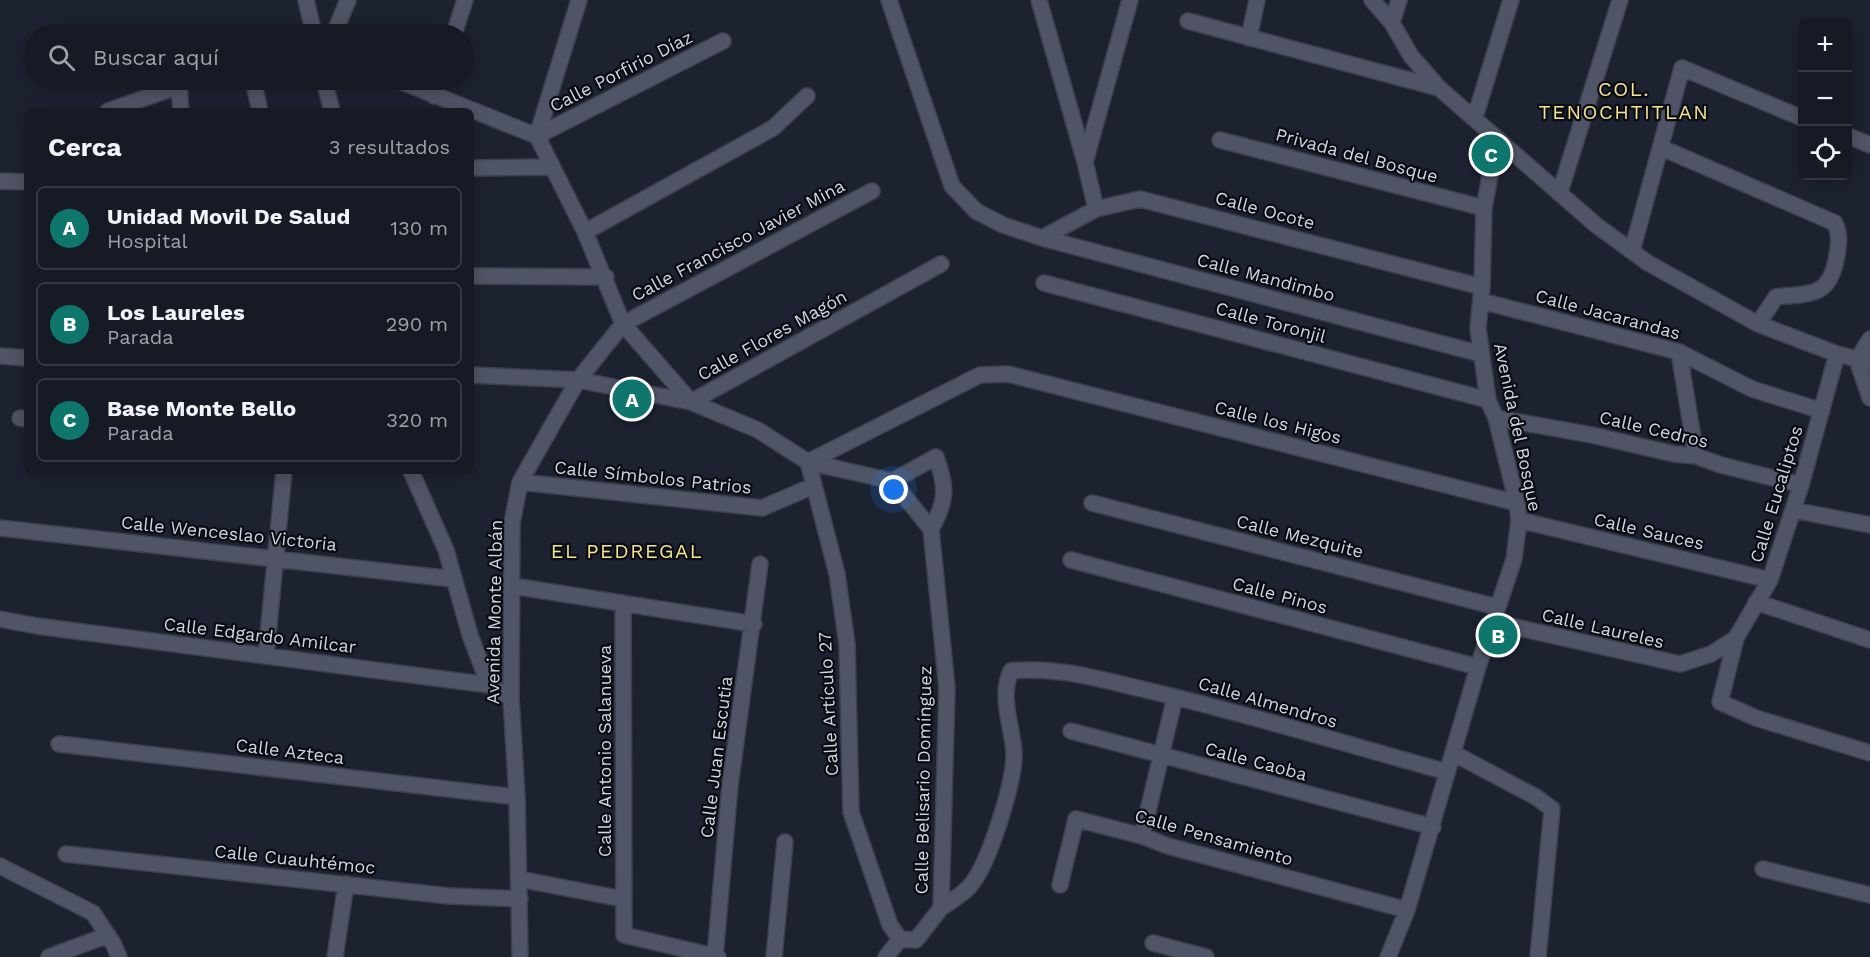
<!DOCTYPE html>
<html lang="es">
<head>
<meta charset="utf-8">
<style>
  :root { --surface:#161a25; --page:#1f232d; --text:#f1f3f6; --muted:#9ea1a7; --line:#353842; --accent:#0f766e }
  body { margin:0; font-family:"Work Sans",sans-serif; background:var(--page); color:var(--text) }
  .controls { position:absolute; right:18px; top:18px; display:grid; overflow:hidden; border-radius:9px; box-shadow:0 3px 15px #0003 }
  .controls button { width:54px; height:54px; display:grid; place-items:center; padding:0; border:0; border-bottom:2px solid var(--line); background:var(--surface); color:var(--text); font:30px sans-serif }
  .you { position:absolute; left:894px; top:490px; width:21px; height:21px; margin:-15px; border:4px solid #fff; border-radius:50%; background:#1a73e8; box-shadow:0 0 0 9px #1a73e833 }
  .badge { display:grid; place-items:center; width:39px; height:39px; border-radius:50%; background:var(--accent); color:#fff; font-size:20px; font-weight:700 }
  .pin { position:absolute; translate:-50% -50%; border:3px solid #fff; box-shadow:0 2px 6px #0006 }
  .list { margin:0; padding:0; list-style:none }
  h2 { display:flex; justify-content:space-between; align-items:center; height:78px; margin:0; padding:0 24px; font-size:26px }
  h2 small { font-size:20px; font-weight:400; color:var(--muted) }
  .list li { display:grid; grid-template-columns:39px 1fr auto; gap:18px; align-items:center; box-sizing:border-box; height:84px; margin:0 12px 12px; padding:0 12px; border:2px solid var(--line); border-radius:9px }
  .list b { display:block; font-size:22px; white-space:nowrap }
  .list p { margin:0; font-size:20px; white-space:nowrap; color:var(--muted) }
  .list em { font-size:20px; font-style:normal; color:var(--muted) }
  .icon { flex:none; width:33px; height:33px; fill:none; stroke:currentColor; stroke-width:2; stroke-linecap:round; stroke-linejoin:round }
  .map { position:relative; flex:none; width:1870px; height:957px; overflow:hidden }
  .search { position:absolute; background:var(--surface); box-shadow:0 3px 15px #0003; left:24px; top:24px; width:450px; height:66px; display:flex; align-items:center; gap:15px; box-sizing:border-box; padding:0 21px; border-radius:33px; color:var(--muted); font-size:22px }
  .panel { position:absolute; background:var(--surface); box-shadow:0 3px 15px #0003; left:24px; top:108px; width:450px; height:366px; border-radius:9px }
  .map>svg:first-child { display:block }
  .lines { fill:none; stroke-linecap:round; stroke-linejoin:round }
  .minor-casing { stroke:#3c404c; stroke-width:18 }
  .minor { stroke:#4f5566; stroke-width:15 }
  .labels { text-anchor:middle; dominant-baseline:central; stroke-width:4.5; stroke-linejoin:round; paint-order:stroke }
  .street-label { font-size:18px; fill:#d1d5df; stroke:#0a0c13 }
  .neighbourhood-label { font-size:20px; letter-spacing:1.5px; fill:#f6e294; stroke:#0a0c13 }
</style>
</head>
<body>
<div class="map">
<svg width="1870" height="957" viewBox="0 0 1870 957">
  <rect width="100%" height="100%" fill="#1d2231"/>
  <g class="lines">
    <defs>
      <path id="minor" d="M 306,0 L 314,34
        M 579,0 L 537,136 L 585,232 L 623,324 L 691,402 L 758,430 L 808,462 L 892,481 L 931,529 L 947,688 L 941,908 L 916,940 L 900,939
        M 889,0 L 952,186 L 976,211 L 1003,225 L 1042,238 L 1481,354
        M 1039,0 L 1085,162 L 1096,209
        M 1372,0 L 1392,23 L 1411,56 L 1439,88 L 1596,225 L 1648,263 L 1758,324 L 1837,354 L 1870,362
        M 1188,21 L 1439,88
        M 1392,23 L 1399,0
        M 334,34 L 348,0
        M 454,34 L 465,0
        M 1249,38 L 1257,0
        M 253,80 L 260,111
        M 324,80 L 332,111
        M 397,80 L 537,136 L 723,41
        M 434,96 L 440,80
        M 108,111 L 179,86 L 181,111
        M 1475,117 L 1511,0
        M 1848,136 L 1870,145
        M 1220,140 L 1484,208
        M 1662,148 L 1835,223 C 1840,235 1839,242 1837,255 C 1830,297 1813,293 1776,297 L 1758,324
        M 1085,162 L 1130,0
        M 471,168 L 551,167
        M 0,181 L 27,182
        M 1560,192 L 1620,0
        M 585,232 L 773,128 L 807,96
        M 1042,238 L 1096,209 L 1140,199 L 1482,287
        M 1632,251 L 1682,68 L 1802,118
        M 471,276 L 606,277
        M 1044,283 L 1488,400
        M 1481,301 L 1679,352 L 1752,389 L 1822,411
        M 1870,339 L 1857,360 L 1870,398
        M 1679,352 L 1696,456
        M 1837,354 L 1801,485 L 1770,580 L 1736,638 L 1720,702 L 1756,718 L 1870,753
        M 0,356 L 27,358
        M 471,375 L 578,380 L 691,402 L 941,264
        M 20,418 L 27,419
        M 1496,418 L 1592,435 L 1674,454 L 1696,456 L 1721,465 L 1801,485
        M 808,462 L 980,375 L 1008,374 L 1517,503
        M 808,462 L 837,574 L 847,644 L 851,812 L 890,925 L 900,939
        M 411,471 L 446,550 L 470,635 L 489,685
        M 892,481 L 936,457 C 947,487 947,501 931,529
        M 520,482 L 762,508 L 813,486
        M 1092,503 L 1497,607
        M 1793,510 L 1870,525
        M 1519,520 L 1770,580
        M 0,528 L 453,579
        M 1071,560 L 1478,667
        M 513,586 L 754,624
        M 1756,602 L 1870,640
        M 623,603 L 624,935 L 718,957
        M 0,619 L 37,626 L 489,685 L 511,698
        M 1493,622 L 1680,664 L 1711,654 L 1736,638
        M 266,655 L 284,471
        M 1071,731 L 1433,827
        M 59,744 L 517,797
        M 1453,753 L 1536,797 L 1552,809 L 1538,957
        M 1142,836 L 1175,697
        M 66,854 L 449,896 L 520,899
        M 0,866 L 93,913 L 114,945 L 119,957
        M 1763,869 L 1870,895
        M 519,879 L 623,899
        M 1060,885 L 1076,819 L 1142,836 L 1168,846 L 1407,910
        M 941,908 C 951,901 962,895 970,886 C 989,864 1015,781 1014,752 C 1012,724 999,697 1011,671 C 1055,666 1099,679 1142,689 C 1245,713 1346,744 1447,772
        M 1153,943 L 1206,957
        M 715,956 L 730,786 L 760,564
        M 49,957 L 108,935
        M 335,957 L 346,884
        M 520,957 L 517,797 L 511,698 L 512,523 L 520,482 L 578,380 L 623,324 L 872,191
        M 774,957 L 785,842
        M 886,957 L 900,939
        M 1388,957 L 1407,910 L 1478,667 L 1514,559 L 1519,520 L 1517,503 L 1496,418 L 1488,400 L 1478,328 L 1482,287 L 1484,208 L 1497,138"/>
    </defs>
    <!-- minor casing -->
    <use href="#minor" class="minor-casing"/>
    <!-- minor -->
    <use href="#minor" class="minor"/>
  </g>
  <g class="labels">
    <!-- street labels -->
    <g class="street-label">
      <text transform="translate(621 71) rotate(-27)">Calle Porfirio Díaz</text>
      <text transform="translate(1357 155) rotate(15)">Privada del Bosque</text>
      <text transform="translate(1265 210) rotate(15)">Calle Ocote</text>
      <text transform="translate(738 240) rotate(-28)">Calle Francisco Javier Mina</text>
      <text transform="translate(1266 277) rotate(15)">Calle Mandimbo</text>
      <text transform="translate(1608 314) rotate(15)">Calle Jacarandas</text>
      <text transform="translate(1271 322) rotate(15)">Calle Toronjil</text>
      <text transform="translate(772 335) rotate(-29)">Calle Flores Magón</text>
      <text transform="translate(1278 422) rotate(14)">Calle los Higos</text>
      <text transform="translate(1518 427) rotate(78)">Avenida del Bosque</text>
      <text transform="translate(1654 429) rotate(13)">Calle Cedros</text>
      <text transform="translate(653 477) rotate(6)">Calle Símbolos Patrios</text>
      <text transform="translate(1776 494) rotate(-73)">Calle Eucaliptos</text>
      <text transform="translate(1649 531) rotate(13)">Calle Sauces</text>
      <text transform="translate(229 533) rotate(6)">Calle Wenceslao Victoria</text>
      <text transform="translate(1300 536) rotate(14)">Calle Mezquite</text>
      <text transform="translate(1280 595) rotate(15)">Calle Pinos</text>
      <text transform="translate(494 612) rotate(-89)">Avenida Monte Albán</text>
      <text transform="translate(1603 628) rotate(13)">Calle Laureles</text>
      <text transform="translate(260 635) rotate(7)">Calle Edgardo Amilcar</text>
      <text transform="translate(1268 702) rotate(16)">Calle Almendros</text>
      <text transform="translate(828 704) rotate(-93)">Calle Artículo 27</text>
      <text transform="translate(290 751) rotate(7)">Calle Azteca</text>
      <text transform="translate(604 751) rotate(-90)">Calle Antonio Salanueva</text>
      <text transform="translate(716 757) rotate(-83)">Calle Juan Escutia</text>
      <text transform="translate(1256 761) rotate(15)">Calle Caoba</text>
      <text transform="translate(923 780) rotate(-89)">Calle Belisario Domínguez</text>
      <text transform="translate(1214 837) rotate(16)">Calle Pensamiento</text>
      <text transform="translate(295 859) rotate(6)">Calle Cuauhtémoc</text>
    </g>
    <!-- neighbourhood labels -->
    <g class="neighbourhood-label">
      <text x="1624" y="89">COL.<tspan x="1624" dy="23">TENOCHTITLAN</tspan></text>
      <text x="627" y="551">EL PEDREGAL</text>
    </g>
  </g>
</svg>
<div class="controls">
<button>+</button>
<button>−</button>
<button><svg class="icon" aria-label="locate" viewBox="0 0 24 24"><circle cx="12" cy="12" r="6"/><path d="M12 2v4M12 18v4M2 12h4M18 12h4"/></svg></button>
</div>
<div class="you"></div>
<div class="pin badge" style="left:632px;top:399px">A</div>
<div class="pin badge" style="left:1498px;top:635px">B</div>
<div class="pin badge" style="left:1491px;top:154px">C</div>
<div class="search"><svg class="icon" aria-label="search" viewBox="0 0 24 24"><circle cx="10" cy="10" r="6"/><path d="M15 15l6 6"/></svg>Buscar aquí</div>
<section class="panel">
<h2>Cerca<small>3 resultados</small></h2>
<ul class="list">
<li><span class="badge">A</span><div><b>Unidad Movil De Salud</b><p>Hospital</p></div><em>130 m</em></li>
<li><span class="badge">B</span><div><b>Los Laureles</b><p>Parada</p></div><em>290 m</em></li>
<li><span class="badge">C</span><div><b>Base Monte Bello</b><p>Parada</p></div><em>320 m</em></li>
</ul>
</section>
</div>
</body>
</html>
